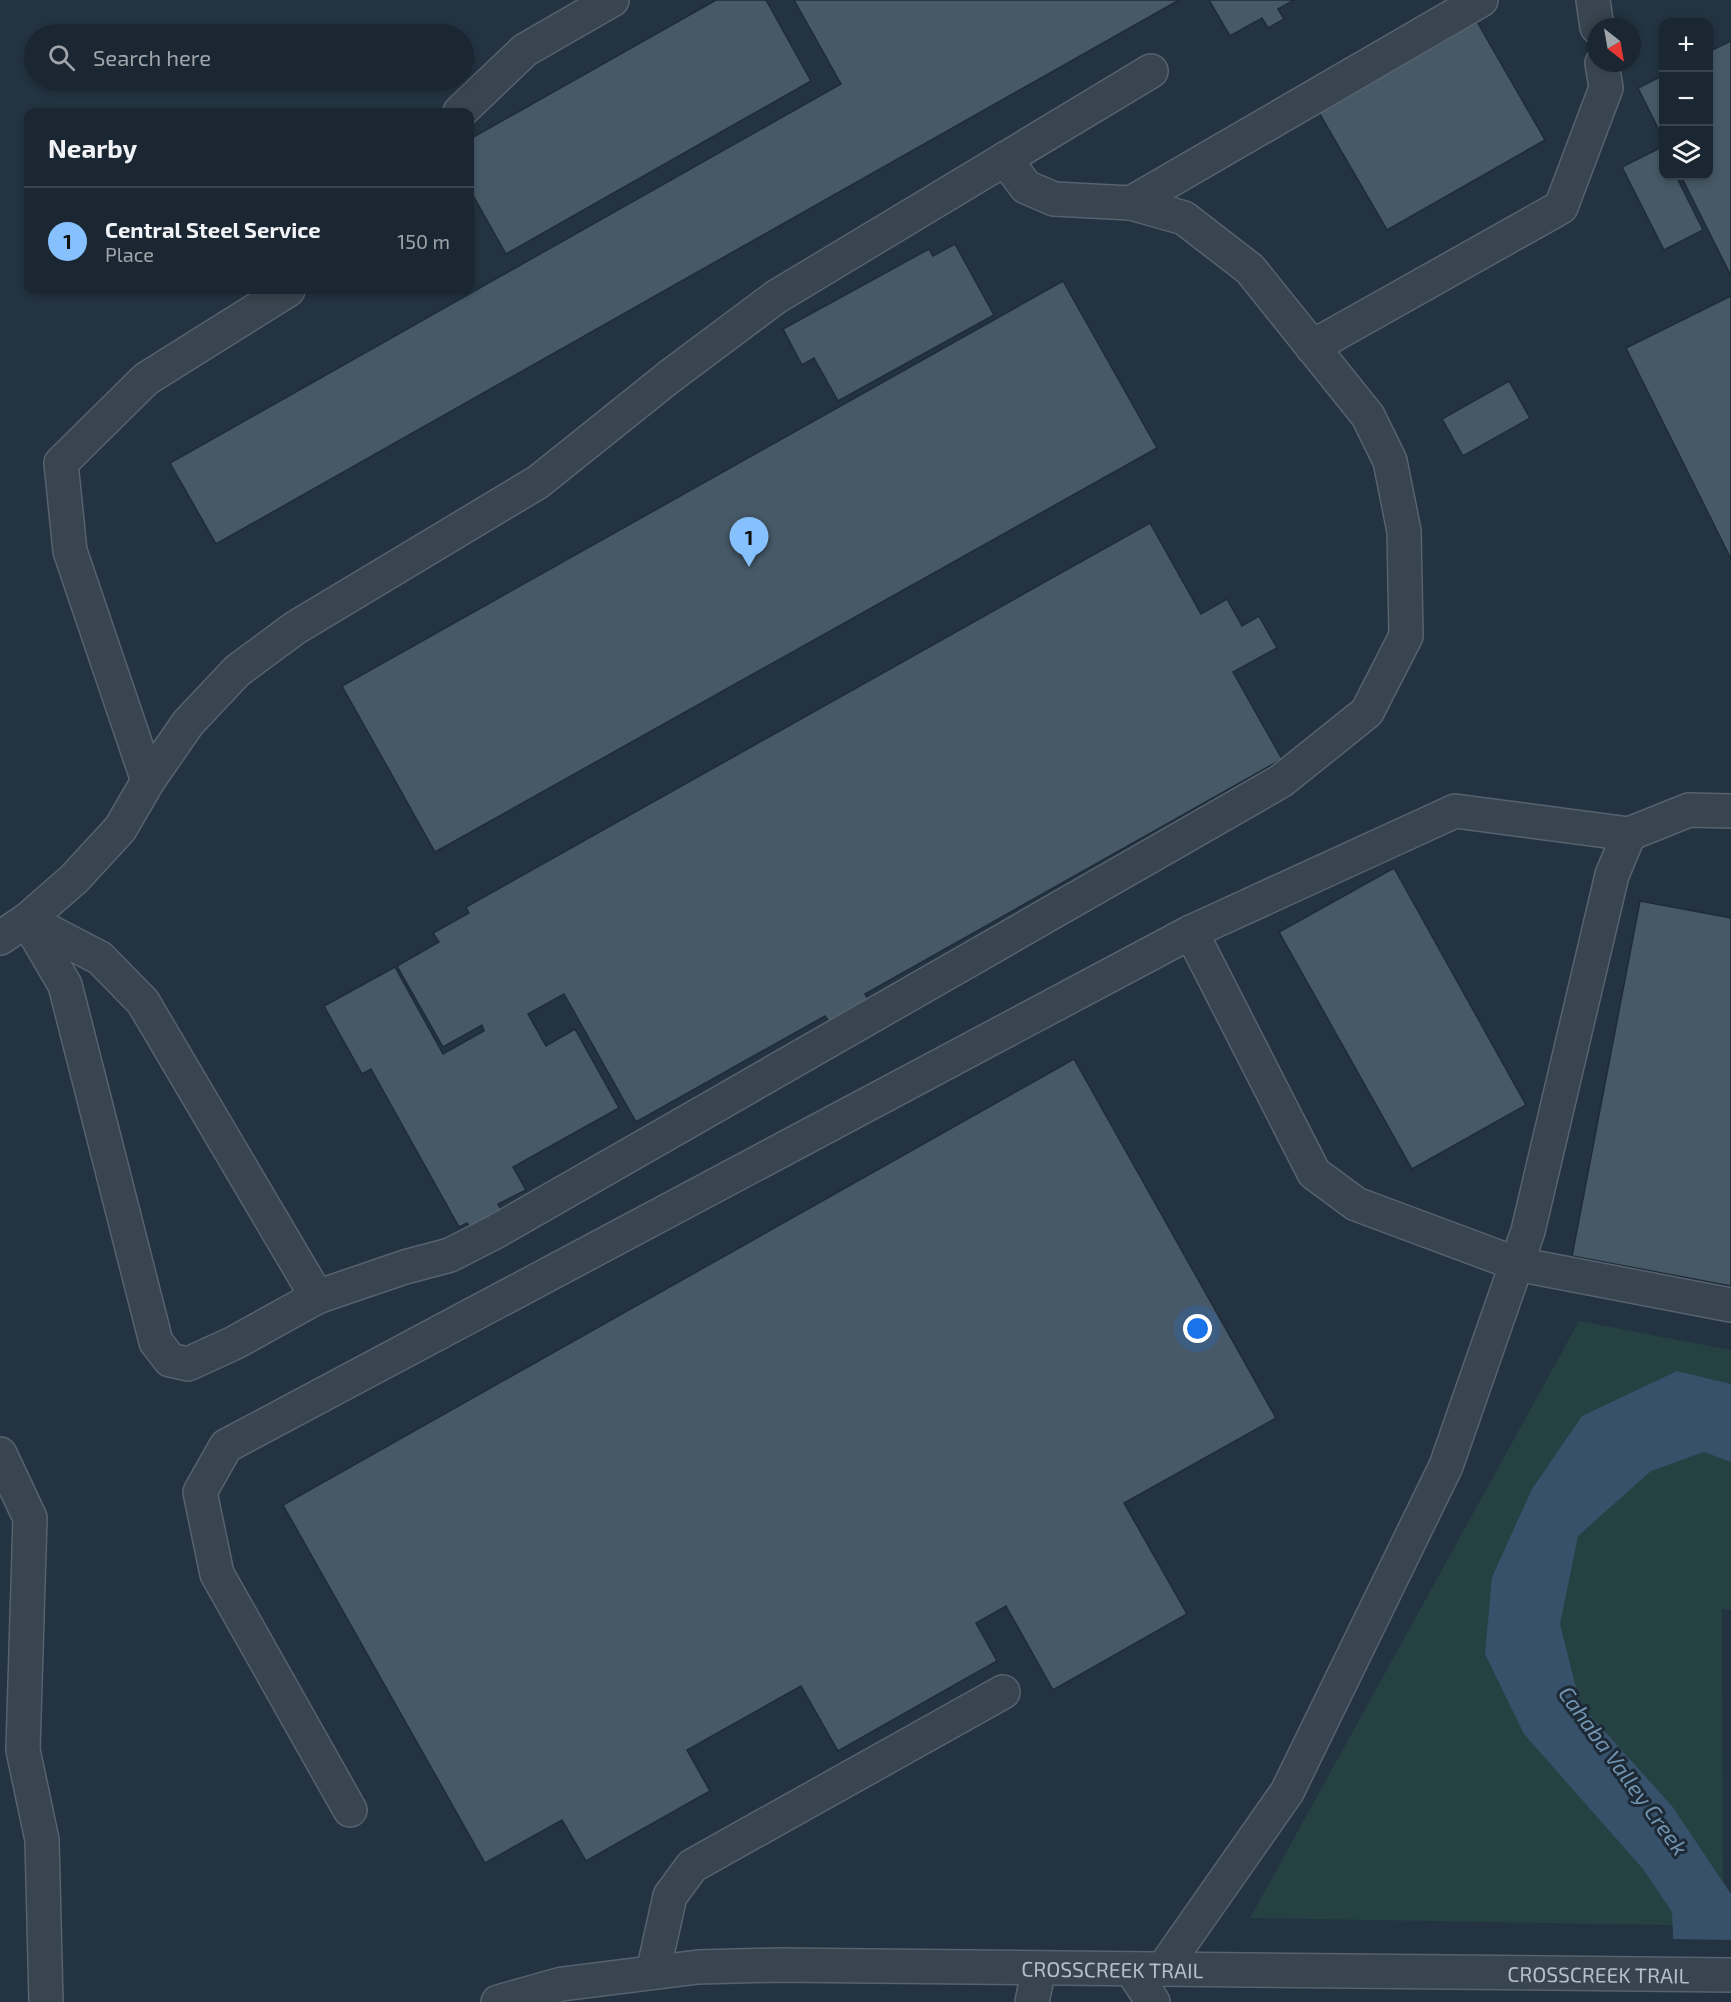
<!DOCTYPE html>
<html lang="en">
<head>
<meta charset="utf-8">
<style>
  :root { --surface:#1a2631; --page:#232e39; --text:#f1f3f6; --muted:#9fa5ab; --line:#38434d; --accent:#86c1fe }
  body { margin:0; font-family:"Exo 2",sans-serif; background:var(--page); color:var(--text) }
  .controls { position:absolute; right:18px; top:18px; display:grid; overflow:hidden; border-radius:12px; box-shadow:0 3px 9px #0003 }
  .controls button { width:54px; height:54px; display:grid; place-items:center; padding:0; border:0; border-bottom:2px solid var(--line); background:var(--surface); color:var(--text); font:30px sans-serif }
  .compass { position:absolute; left:1587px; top:18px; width:54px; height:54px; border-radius:50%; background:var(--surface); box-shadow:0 3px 9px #0003; rotate:149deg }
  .you { position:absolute; left:1198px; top:1329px; width:21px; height:21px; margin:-15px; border:4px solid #fff; border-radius:50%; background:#1a73e8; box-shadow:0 0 0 9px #1a73e833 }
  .badge { display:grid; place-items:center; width:39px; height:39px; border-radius:50%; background:var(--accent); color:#111; font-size:20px; font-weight:700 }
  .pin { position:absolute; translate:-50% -50px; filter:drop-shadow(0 2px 3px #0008) }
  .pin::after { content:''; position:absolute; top:32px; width:21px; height:18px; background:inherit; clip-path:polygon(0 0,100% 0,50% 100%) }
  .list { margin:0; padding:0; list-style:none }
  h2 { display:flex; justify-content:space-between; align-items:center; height:78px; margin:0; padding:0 24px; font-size:26px }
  h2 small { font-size:20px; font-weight:400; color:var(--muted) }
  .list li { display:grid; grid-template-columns:39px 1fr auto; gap:18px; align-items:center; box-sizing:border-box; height:108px; padding:0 24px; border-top:2px solid var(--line) }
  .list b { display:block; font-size:22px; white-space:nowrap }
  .list p { margin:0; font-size:20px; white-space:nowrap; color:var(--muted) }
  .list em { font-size:20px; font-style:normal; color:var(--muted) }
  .icon { flex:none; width:33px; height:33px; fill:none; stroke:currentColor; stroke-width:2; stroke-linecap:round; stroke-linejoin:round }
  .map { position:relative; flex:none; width:1731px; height:2002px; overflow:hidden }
  .search { position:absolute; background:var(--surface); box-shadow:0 3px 9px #0003; left:24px; top:24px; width:450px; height:66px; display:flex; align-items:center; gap:15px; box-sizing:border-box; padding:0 21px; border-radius:33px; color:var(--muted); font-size:22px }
  .panel { position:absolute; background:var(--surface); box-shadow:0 3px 9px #0003; left:24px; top:108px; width:450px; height:186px; border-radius:12px }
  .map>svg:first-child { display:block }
  .green { fill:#254142 }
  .water { fill:#365169 }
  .pier { fill:#233341 }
  .building { fill:#475967; stroke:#1f2c38; stroke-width:1.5 }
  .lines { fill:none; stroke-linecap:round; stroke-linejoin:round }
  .minor-casing { stroke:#56626e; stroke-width:36 }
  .minor { stroke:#384550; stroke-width:33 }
  .labels { text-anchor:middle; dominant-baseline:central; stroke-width:6; stroke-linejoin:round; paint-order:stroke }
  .street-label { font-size:21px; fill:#b4bfcb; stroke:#1d2a36 }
  .water-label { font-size:22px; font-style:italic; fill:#7294b0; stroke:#1d2a36 }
</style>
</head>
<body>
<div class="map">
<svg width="1731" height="2002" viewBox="0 0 1731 2002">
  <rect width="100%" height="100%" fill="#233341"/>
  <!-- green -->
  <path class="green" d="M 1579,1321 L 1731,1350 L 1731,1610 L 1722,1609 L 1723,1926 L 1250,1918 Z"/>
  <!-- water -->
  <path class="water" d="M 1677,1371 L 1731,1384 L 1731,1462 L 1704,1452 L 1651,1471 L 1578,1536 L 1560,1624 L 1580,1704 L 1672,1806 L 1731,1894 L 1731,2002 L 1676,2002 L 1672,1912 L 1643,1869 L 1524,1734 L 1485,1654 L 1492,1577 L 1532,1489 L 1582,1416 Z"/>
  <!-- pier -->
  <path class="pier" d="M 1671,1939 L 1731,1940 L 1731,2002 L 1673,2002 Z"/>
  <!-- building -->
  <path class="building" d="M 716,0 L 766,0 L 811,81 L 506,254 L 470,190 L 470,139 Z
    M 794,0 L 1179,0 L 216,544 L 170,463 L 841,84 Z
    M 1209,0 L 1294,0 L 1278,9 L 1284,19 L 1268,28 L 1262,18 L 1230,36 Z
    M 1476,20 L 1545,140 L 1387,230 L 1318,111 Z
    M 1731,41 L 1731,276 L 1681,176 L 1708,176 L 1708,52 Z
    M 1664,75 L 1664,140 L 1638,88 Z
    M 1662,147 L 1664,176 L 1676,176 L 1703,230 L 1664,250 L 1622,167 Z
    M 955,244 L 994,315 L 838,401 L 814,358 L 802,365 L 783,329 L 929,249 L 933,256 Z
    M 1063,281 L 1157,448 L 435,852 L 342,686 Z
    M 1731,296 L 1731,559 L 1626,348 Z
    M 1509,381 L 1530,418 L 1463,456 L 1442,419 Z
    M 1150,523 L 1201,614 L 1227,599 L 1242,626 L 1259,616 L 1277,648 L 1233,672 L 1282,759 L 865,994 L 871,1004 L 832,1026 L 825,1016 L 636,1122 L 564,994 L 528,1014 L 546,1046 L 575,1029 L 619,1108 L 513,1167 L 526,1190 L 498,1204 L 504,1215 L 473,1233 L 467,1223 L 459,1227 L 371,1069 L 362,1074 L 324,1006 L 395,967 L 443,1054 L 484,1031 L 482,1025 L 443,1047 L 397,966 L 439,942 L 433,933 L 469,913 L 466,907 Z
    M 1394,868 L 1526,1105 L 1412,1169 L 1279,932 Z
    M 1640,901 L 1731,918 L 1731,1286 L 1572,1256 Z
    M 1074,1059 L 1276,1418 L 1124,1503 L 1187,1614 L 1053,1690 L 1006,1606 L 976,1623 L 997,1661 L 838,1751 L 801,1686 L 687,1750 L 710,1791 L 586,1861 L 562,1820 L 485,1863 L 283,1505 Z"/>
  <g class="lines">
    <defs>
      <g id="minor">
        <path d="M 1593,0 L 1597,27"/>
        <path d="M 460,112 L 525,50 L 612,0"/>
        <path d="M 1131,203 L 1481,0"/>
        <path d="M 1312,347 L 1561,207 L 1606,88 L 1602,63"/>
        <path d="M 148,781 L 70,551 L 61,463 L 146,379 L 288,290"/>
        <path d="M 27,920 L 100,958 L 143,1002 L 317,1297 L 405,1267 L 450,1255 L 495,1232 L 1281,781 L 1367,712 L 1406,636 L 1404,531 L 1390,461 L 1368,416 L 1250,269 L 1184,218 L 1131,203 L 1054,199 L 1026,187 L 1005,159"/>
        <path d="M 27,920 L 65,985 L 156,1342 L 170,1360 L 188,1364 L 234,1343 L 317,1297"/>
        <path d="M 1191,932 L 1314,1173 L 1356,1204 L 1517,1264 L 1731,1305"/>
        <path d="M 0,938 L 27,920 L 74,879 L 120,829 L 148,781 L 188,723 L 237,671 L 295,628 L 538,482 L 669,377 L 776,297 L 1151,71"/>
        <path d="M 0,1454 L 30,1518 L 23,1750 L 42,1840 L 46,2002"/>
        <path d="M 350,1810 L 217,1574 L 200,1492 L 226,1446 L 1191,932 L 1455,811 L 1629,834"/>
        <path d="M 1131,1969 L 1153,2002"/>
        <path d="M 1163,1969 L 1287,1792 L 1446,1466 L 1528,1231 L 1612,875 L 1629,834 L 1689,810 L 1731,811"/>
        <path d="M 653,1972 L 670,1896 L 692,1866 L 1003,1692"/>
        <path id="s1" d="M 498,2002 L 562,1984 L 698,1967 L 778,1965 L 1731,1975"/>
        <path d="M 1032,2002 L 1039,1968"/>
      </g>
    </defs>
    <!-- minor casing -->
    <use href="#minor" class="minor-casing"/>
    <!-- minor -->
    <use href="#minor" class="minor"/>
  </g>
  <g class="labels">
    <!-- street labels -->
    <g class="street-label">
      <text stroke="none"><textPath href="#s1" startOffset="618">CROSSCREEK TRAIL</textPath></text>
      <text stroke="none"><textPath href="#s1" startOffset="1104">CROSSCREEK TRAIL</textPath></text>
    </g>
    <!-- water labels -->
    <g class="water-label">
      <text transform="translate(1624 1770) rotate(54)">Cahaba Valley Creek</text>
    </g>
  </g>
</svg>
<div class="controls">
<button>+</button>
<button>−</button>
<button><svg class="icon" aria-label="layers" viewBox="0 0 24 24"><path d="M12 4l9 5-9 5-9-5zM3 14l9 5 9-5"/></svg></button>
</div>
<svg class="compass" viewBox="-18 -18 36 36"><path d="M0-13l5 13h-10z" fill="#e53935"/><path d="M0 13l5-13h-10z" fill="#9fa5ab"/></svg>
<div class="you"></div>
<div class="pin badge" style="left:749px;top:567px">1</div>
<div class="search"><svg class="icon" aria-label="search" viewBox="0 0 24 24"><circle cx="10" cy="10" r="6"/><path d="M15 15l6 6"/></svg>Search here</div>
<section class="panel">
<h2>Nearby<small></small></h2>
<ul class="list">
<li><span class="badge">1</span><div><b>Central Steel Service</b><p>Place</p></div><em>150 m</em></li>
</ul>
</section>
</div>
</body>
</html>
